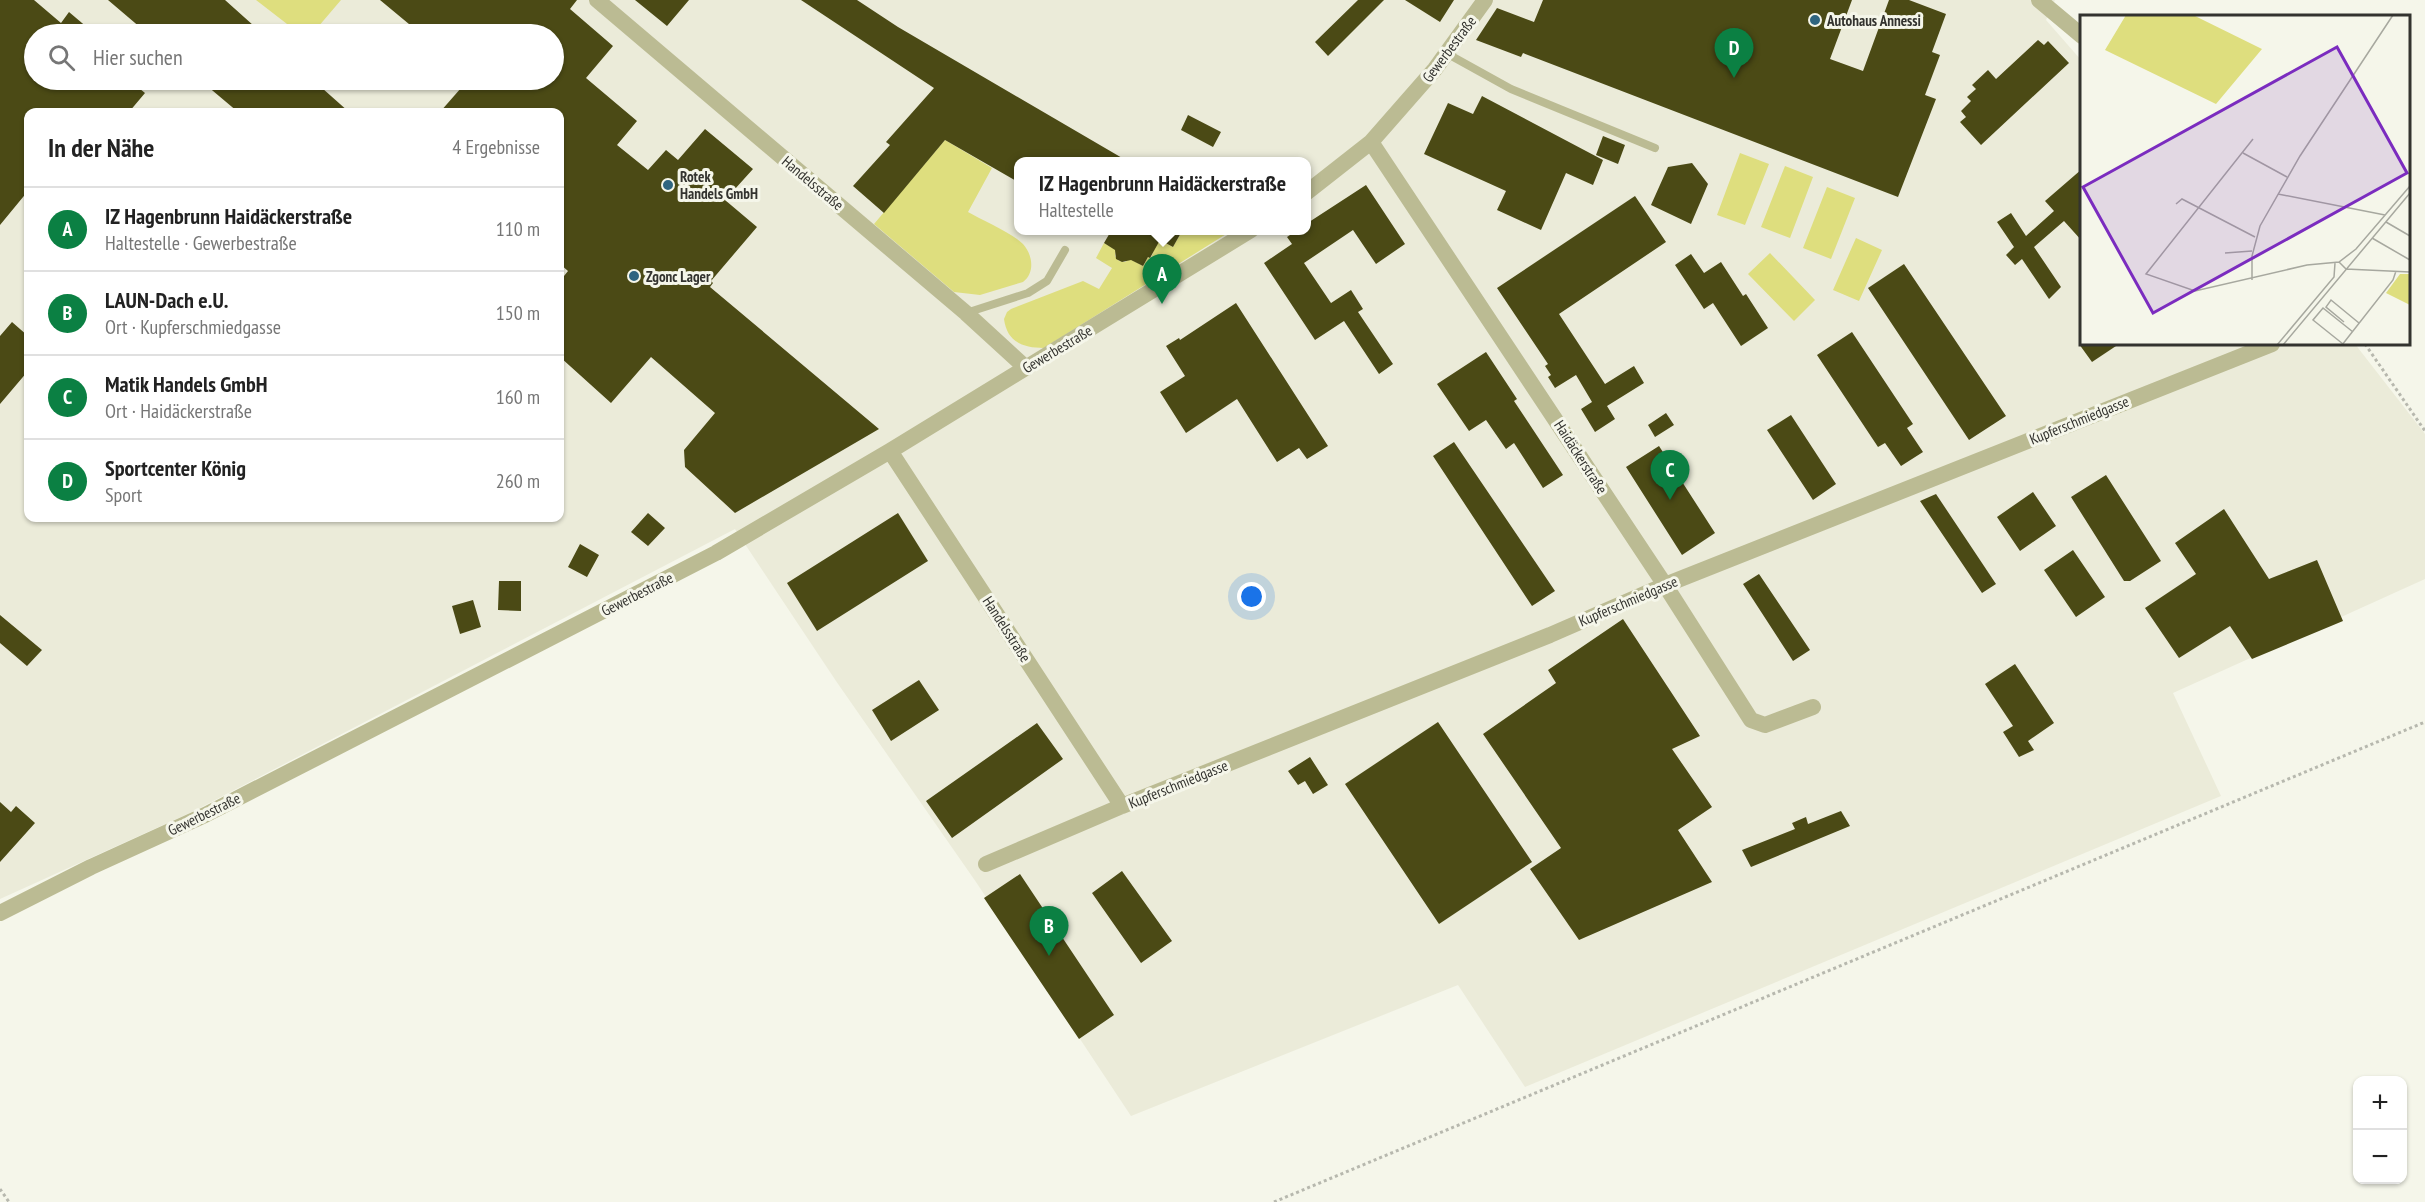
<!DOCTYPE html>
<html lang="de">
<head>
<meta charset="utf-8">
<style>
  :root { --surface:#fff; --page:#f2f2f2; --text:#222; --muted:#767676; --line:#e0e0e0; --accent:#0b8043 }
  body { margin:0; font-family:"PT Sans Narrow",sans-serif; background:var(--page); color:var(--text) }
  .controls { position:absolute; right:18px; bottom:18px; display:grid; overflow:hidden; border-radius:12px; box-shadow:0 2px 4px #0004 }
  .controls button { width:54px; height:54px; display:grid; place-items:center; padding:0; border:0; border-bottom:2px solid var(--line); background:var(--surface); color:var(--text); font:30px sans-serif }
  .you { position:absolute; left:1252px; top:597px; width:21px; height:21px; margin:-15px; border:4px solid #fff; border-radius:50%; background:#1a73e8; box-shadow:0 0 0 9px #1a73e833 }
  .badge { display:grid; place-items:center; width:39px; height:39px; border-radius:50%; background:var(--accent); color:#fff; font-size:20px; font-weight:700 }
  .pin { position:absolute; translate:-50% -50px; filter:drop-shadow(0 2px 3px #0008) }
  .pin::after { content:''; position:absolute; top:32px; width:21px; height:18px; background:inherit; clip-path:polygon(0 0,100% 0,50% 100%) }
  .popup { position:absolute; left:1014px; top:157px; width:297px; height:78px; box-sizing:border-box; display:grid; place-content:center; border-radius:12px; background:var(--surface); filter:drop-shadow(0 2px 4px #0005); font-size:20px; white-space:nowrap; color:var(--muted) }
  .popup b { font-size:22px; color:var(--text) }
  .popup::after { content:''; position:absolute; left:50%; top:100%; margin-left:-12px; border:12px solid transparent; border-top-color:var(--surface) }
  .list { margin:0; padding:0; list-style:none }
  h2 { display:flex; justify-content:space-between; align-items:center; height:78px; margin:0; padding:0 24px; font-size:26px }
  h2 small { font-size:20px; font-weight:400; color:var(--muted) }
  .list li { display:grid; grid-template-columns:39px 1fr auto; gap:18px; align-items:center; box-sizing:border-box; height:84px; padding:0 24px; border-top:2px solid var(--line) }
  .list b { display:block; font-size:22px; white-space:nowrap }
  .list p { margin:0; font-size:20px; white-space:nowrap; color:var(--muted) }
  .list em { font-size:20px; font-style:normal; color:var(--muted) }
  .icon { flex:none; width:33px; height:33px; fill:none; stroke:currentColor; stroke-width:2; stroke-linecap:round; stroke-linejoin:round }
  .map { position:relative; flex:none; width:2425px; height:1202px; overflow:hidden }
  .search { position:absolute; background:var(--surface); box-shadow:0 2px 4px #0004; left:24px; top:24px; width:540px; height:66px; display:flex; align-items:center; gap:15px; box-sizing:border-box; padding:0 21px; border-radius:33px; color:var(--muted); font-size:22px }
  .panel { position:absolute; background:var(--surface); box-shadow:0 2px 4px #0004; left:24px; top:108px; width:540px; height:414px; border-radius:12px }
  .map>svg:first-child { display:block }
  .built { fill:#ebebd9; fill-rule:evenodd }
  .green { fill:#dede7e }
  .building { fill:#4b4a15 }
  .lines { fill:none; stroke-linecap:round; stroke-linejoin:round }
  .path { stroke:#b7b8ae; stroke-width:3; stroke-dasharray:3 3; stroke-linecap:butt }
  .service { stroke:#bbbb93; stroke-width:8 }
  .minor { stroke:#bbbb93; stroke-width:16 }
  .poi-dot { fill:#2f6580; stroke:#f5f6ea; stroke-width:2 }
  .labels { text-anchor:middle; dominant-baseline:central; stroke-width:6; stroke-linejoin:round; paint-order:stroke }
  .poi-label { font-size:15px; font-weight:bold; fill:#33332f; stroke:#f5f6ea; text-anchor:start }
  .street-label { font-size:15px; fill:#33332f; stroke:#f5f6ea }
  .inset-road { fill:none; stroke:#a7a89f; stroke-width:1.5 }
  .view { fill:#7b2cbf; fill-opacity:0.15; stroke:#7b2cbf; stroke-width:3 }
  .inset-edge { fill:none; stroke:#33332f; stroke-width:3 }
</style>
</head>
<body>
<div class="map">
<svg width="2425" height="1202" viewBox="0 0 2425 1202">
  <rect width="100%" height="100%" fill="#f5f6ea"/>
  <!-- built -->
  <path class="built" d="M 0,0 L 2055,0 L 2046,20 L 2081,60 L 2082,344 L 2355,344 L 2425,434 L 2425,579 L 2173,693 L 2221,796 L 1525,1087 L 1458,985 L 1131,1116 L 976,882 L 836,681 L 735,529 L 194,811 L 0,899 ZM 34,34 L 554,34 L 554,80 L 34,80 ZM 28,112 L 560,112 L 560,518 L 28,518 ZM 1018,162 L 1306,162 L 1306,230 L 1018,230 Z"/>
  <!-- green -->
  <path class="green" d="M 256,0 L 341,0 L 312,34 L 300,34 Z
    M 945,140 L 992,168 L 968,212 C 982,220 1012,233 1023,244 C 1033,255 1035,273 1023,282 L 980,295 L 954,292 L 874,224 Z
    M 1740,153 L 1769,164 L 1745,225 L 1717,215 Z
    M 1785,166 L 1813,177 L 1790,238 L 1761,227 Z
    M 1827,187 L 1855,198 L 1831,259 L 1803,248 Z
    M 1182,231 L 1231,231 L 1044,348 C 1023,348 1007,342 1004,319 L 1007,312 L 1011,309 L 1083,281 L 1099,289 L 1112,268 L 1096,258 L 1104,243 L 1116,250 L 1115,256 L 1119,261 L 1125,262 L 1130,259 L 1143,266 L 1148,257 L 1151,258 L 1158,239 L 1173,247 Z
    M 1856,238 L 1882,250 L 1859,301 L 1833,290 Z
    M 1770,253 L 1815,300 L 1794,321 L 1748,274 Z"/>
  <!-- building -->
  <path class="building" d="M 0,0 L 34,0 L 61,23 L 69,12 L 95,34 L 34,34 L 34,80 L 129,80 L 145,93 L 129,112 L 28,112 L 28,191 L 0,225 Z
    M 108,0 L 225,0 L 263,34 L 148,34 Z
    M 380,0 L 577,0 L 570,9 L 613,46 L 586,78 L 637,121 L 617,145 L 648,170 L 666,150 L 678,160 L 705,129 L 753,169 L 725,200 L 757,227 L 711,281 L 713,283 L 710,287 L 879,429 L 735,513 L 685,467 L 684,450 L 715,413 L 651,357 L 611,403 L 560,357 L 560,281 L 568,271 L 560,264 L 560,112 L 440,112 L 468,80 L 554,80 L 554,34 L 421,34 Z
    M 635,0 L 689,0 L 667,26 Z
    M 801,0 L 857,0 L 898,27 L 1129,162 L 1018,162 L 1018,182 L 945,140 L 884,213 L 853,186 L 890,145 L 886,142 L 934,88 Z
    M 1358,0 L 1384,0 L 1328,56 L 1315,42 Z
    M 1405,0 L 1454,0 L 1440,22 Z
    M 1543,0 L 1852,0 L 1830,59 L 1863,71 L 1889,0 L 1909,0 L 1946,14 L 1932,52 L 1940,55 L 1925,95 L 1936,99 L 1898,197 L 1523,53 L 1521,57 L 1476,40 L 1497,8 L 1534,22 Z
    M 2038,40 L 2044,45 L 2048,41 L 2069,63 L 1981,145 L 1960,122 L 1966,117 L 1961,111 L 1971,101 L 1967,97 L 1976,89 L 1972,85 L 1988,70 L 1996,79 Z
    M 200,80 L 313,80 L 349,112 L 238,112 Z
    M 1482,96 L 1603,160 L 1593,185 L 1566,173 L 1541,230 L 1497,210 L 1506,191 L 1424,154 L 1448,103 L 1473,114 Z
    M 1188,115 L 1221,132 L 1213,147 L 1181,130 Z
    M 1603,136 L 1625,145 L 1618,164 L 1596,155 Z
    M 1692,163 L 1708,184 L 1691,224 L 1651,205 L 1668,167 Z
    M 2082,169 L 2082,241 L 2064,221 L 2034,247 L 2061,287 L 2049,299 L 2022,259 L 2015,265 L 2006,255 L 2014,247 L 1997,222 L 2011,213 L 2026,236 L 2054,211 L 2045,201 Z
    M 1366,185 L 1405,244 L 1376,264 L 1353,230 L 1304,263 L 1331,303 L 1351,290 L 1363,309 L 1358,312 L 1393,364 L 1379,374 L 1344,321 L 1315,340 L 1264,263 L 1292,244 L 1287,237 L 1296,231 L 1306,231 L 1306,224 Z
    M 1635,196 L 1666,242 L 1559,314 L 1605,384 L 1634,366 L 1644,383 L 1607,406 L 1615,419 L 1595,432 L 1581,409 L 1592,402 L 1576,375 L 1555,388 L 1548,377 L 1551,375 L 1545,366 L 1548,364 L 1497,288 Z
    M 1111,231 L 1182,231 L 1173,247 L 1160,240 L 1150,258 L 1148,257 L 1143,266 L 1131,260 L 1122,262 L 1116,259 L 1115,250 L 1104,243 Z
    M 1691,254 L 1704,273 L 1721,262 L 1743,296 L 1746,294 L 1768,328 L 1741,346 L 1713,303 L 1704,309 L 1675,265 Z
    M 1904,264 L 2006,416 L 1969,440 L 1868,288 Z
    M 1236,303 L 1328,446 L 1307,459 L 1299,448 L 1277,462 L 1237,399 L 1186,433 L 1160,392 L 1185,376 L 1166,346 L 1179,338 L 1180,340 Z
    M 12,322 L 28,336 L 28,371 L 0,404 L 0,336 Z
    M 1852,332 L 1913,424 L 1907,428 L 1923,452 L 1901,466 L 1885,443 L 1878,447 L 1817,355 Z
    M 2079,344 L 2119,344 L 2092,362 Z
    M 1486,352 L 1517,399 L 1514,401 L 1563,475 L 1543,488 L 1514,443 L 1506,449 L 1486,420 L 1469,431 L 1437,384 Z
    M 1666,413 L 1674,425 L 1655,437 L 1648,425 Z
    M 1791,415 L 1836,484 L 1813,500 L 1767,430 Z
    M 1454,442 L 1555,591 L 1532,606 L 1433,456 Z
    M 1659,446 L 1715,533 L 1682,555 L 1626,467 Z
    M 2106,475 L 2161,561 L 2130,581 L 2124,581 L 2071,497 Z
    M 2033,492 L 2056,526 L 2020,551 L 1997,517 Z
    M 1936,494 L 1996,584 L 1982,593 L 1920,501 Z
    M 2224,509 L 2269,579 L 2317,560 L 2343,621 L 2252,659 L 2230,626 L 2179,658 L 2145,608 L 2196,574 L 2175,543 Z
    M 648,513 L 665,528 L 648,546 L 631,532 Z
    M 898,513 L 928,561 L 817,631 L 787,583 Z
    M 580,544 L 599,555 L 587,577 L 568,567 Z
    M 2073,550 L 2105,597 L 2076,617 L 2044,570 Z
    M 1759,574 L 1810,650 L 1793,661 L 1743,584 Z
    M 499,581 L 521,581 L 521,611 L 498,610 Z
    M 473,600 L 481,627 L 460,634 L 452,606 Z
    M 0,615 L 42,650 L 27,666 L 0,643 Z
    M 1623,619 L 1700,736 L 1672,749 L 1712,807 L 1678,830 L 1712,882 L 1579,940 L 1530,869 L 1561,848 L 1483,734 L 1556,683 L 1548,670 Z
    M 2015,664 L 2054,723 L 2028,741 L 2034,750 L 2019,757 L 2003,732 L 2013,726 L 1985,684 Z
    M 919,680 L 939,710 L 891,741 L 872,710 Z
    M 1438,722 L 1532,862 L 1439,924 L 1345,784 Z
    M 1037,723 L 1063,759 L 952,838 L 926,801 Z
    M 1310,757 L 1328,785 L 1313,794 L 1305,781 L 1298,785 L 1288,771 Z
    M 0,802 L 11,812 L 16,806 L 35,823 L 0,862 Z
    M 1841,811 L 1850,826 L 1751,867 L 1742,850 L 1795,829 L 1792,823 L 1806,817 L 1808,824 Z
    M 1122,871 L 1172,941 L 1141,963 L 1092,893 Z
    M 1020,874 L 1114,1015 L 1079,1039 L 984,898 Z"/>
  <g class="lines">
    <!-- path -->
    <path class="path" d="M 2365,344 L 2425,431
      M 0,1189 L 9,1202
      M 1274,1202 L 2425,722"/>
    <!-- service -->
    <path class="service" d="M 1446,53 L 1511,89 L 1655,148
      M 966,313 L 1028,293 L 1047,281 L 1065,250"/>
    <!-- minor -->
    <path class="minor" d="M 597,0 L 966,313 L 1026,368
      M 2039,0 L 2082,36
      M 1371,142 L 1665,585 L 1751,720 L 1765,725 L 1813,707
      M 1306,193 L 1371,142 L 1435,69 L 1485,0
      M 890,451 L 1122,806
      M 986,864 L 1122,806 L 1550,635 L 1665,585 L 2272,344
      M 0,913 L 91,867 L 205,815 L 716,553 L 890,451 L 1251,230"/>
  </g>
  <!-- markers -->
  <g class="poi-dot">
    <circle cx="1815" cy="20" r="6"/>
    <circle cx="668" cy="185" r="6"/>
    <circle cx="634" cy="276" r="6"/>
  </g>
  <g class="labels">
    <!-- poi labels -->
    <g class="poi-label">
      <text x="1827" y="20">Autohaus Annessi</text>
      <text x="680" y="176">Rotek<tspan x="680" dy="17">Handels GmbH</tspan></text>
      <text x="646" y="276">Zgonc Lager</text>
    </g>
    <!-- street labels -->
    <g class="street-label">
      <text transform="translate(1449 49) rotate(-53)">Gewerbestraße</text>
      <text transform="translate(813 183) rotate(40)">Handelsstraße</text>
      <text transform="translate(1057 349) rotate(-31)">Gewerbestraße</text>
      <text transform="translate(2079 420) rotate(-22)">Kupferschmiedgasse</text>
      <text transform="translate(1581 457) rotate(57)">Haidäckerstraße</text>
      <text transform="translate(637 594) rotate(-27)">Gewerbestraße</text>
      <text transform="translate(1628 601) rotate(-23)">Kupferschmiedgasse</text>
      <text transform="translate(1007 629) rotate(57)">Handelsstraße</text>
      <text transform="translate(1178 784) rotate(-22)">Kupferschmiedgasse</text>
      <text transform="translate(204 814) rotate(-26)">Gewerbestraße</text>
    </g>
  </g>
  <!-- overview -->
  <g transform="translate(2080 15)">
    <rect width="330" height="330" fill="#f5f6ea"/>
    <path d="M 46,0 L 113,0 L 182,34 L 136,89 L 25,35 ZM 320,259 L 330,259 L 330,290 L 306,278 Z" fill="#dede7e"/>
    <path class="inset-road" d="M 173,124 L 66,259 L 115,276 L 227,250 L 259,247 L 276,234 L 330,171M 163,138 L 207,162M 198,179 L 305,200M 96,189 L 102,184 L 175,222M 306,207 L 330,221M 292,223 L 330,245M 145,238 L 172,236M 259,247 L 266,254 L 330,257M 172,265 L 172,241 L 180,211 L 220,141 L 313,0M 264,307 L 246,292 L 251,285 L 279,308M 263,329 L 233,305 L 243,293 L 273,317M 197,330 L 254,262 L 255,248M 203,330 L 330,178M 262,330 L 313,265 L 316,256"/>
    <path class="view" d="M 257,32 L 327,158 L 73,298 L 3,172 Z"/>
    <rect width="330" height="330" class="inset-edge"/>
  </g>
</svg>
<div class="controls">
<button>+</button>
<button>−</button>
</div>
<div class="you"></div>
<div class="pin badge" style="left:1162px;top:304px">A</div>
<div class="popup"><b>IZ Hagenbrunn Haidäckerstraße</b>Haltestelle</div>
<div class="pin badge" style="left:1049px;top:956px">B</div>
<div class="pin badge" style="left:1670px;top:500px">C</div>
<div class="pin badge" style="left:1734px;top:78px">D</div>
<div class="search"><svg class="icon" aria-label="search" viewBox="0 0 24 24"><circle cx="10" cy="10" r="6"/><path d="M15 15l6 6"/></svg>Hier suchen</div>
<section class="panel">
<h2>In der Nähe<small>4 Ergebnisse</small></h2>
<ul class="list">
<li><span class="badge">A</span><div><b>IZ Hagenbrunn Haidäckerstraße</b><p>Haltestelle · Gewerbestraße</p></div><em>110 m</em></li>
<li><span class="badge">B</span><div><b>LAUN-Dach e.U.</b><p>Ort · Kupferschmiedgasse</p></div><em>150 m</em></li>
<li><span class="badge">C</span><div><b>Matik Handels GmbH</b><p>Ort · Haidäckerstraße</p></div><em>160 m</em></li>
<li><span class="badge">D</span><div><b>Sportcenter König</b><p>Sport</p></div><em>260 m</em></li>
</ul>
</section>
</div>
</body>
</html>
